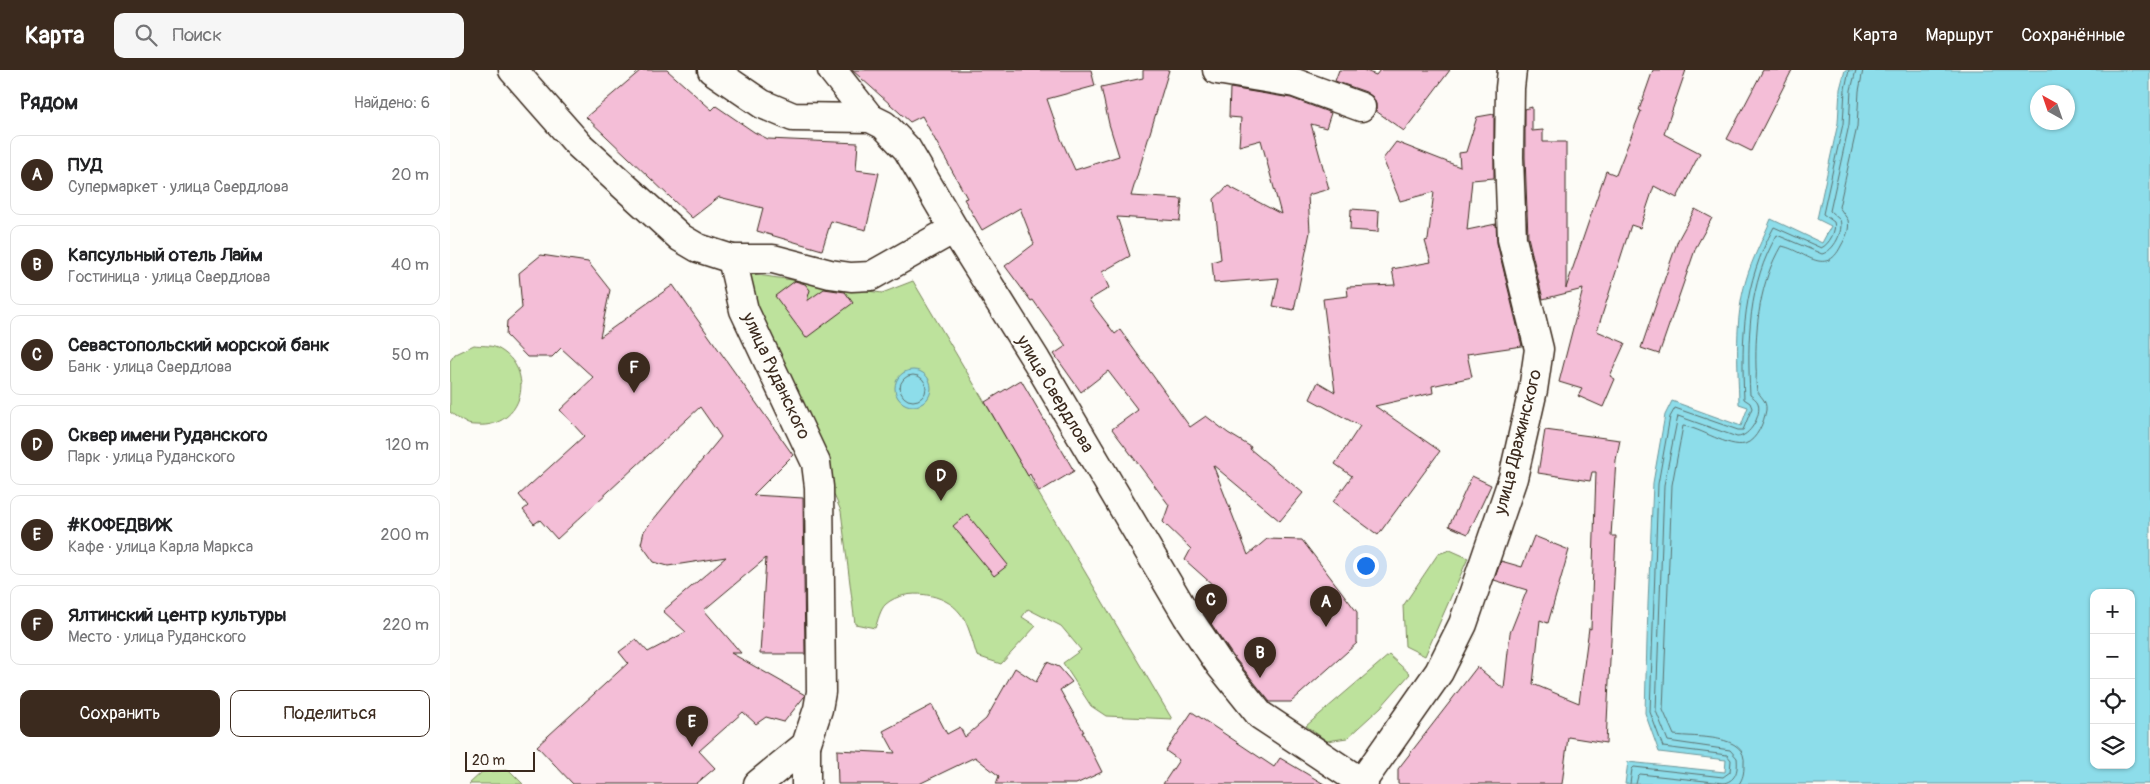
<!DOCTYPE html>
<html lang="ru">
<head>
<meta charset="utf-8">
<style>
  :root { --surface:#fff; --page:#f6f6f6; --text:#202124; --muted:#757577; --line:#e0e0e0; --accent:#3b2a1e }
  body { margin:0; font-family:Pangolin,sans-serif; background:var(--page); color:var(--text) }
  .controls { position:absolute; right:15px; bottom:15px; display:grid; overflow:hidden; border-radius:10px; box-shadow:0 1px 4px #0004 }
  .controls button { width:45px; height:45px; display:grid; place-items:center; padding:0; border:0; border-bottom:1px solid var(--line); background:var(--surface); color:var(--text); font:25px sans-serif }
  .compass { position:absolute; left:1580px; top:15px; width:45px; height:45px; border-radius:50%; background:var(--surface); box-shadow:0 1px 4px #0004; rotate:320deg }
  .scale { position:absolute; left:15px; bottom:12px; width:70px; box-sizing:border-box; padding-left:5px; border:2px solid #3b2a1e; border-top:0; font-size:14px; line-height:18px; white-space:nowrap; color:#3b2a1e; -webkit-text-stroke:4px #fdfcf7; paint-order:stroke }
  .you { position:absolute; left:915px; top:495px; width:18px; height:18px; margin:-12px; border:4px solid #fff; border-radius:50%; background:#1a73e8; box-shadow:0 0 0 8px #1a73e833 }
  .badge { display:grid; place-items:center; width:32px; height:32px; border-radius:50%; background:var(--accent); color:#fff; font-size:16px; font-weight:700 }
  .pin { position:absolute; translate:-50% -41px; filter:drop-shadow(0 1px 2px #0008) }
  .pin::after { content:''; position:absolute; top:26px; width:18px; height:15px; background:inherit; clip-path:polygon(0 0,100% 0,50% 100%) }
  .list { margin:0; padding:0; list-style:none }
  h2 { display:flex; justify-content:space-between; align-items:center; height:65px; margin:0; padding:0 20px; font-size:21px }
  h2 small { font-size:16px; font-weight:400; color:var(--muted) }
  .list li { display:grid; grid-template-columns:32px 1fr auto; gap:15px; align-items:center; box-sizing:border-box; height:80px; margin:0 10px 10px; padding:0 10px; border:1px solid var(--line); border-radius:10px }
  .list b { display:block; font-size:19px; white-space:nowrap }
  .list p { margin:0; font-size:16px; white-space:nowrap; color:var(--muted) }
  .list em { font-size:16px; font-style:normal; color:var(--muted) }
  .actions { display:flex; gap:10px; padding:15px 20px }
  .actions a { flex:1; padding:11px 0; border:1px solid var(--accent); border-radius:10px; text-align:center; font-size:18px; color:var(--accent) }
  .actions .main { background:var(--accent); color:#fff }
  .icon { flex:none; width:28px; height:28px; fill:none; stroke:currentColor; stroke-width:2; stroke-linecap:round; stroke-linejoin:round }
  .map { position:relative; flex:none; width:1700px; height:714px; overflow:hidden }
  header { display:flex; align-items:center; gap:30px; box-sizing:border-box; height:70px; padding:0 25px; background:var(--accent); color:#fff }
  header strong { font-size:24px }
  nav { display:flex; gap:28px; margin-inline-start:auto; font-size:18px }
  .search { width:350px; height:45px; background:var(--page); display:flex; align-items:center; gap:12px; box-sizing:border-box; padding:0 18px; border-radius:10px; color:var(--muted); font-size:19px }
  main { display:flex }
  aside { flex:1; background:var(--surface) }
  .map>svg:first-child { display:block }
  .green { fill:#bde29c; stroke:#7c865d }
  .water { fill:#8dddea; stroke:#6c9598; fill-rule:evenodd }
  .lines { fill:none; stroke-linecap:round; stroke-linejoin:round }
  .shore { stroke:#5c7270; stroke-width:1 }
  .building { fill:#f4bed7; stroke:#3b2a1e }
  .minor-casing { stroke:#3b2a1e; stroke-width:31 }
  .major-casing { stroke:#3b2a1e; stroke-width:31 }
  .minor { stroke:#fdfcf7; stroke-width:28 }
  .major { stroke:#fdfcf7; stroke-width:28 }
  .labels { text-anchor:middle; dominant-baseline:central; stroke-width:4; stroke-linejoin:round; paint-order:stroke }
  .street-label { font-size:18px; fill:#3b2a1e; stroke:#fdfcf7 }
</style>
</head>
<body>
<header>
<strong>Карта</strong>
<div class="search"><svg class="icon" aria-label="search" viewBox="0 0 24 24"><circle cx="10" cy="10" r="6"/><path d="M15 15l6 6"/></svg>Поиск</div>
<nav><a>Карта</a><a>Маршрут</a><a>Сохранённые</a></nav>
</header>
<main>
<aside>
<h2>Рядом<small>Найдено: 6</small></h2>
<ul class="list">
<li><span class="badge">A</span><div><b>ПУД</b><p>Супермаркет · улица Свердлова</p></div><em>20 m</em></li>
<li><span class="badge">B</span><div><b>Капсульный отель Лайм</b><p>Гостиница · улица Свердлова</p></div><em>40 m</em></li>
<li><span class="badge">C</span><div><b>Севастопольский морской банк</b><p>Банк · улица Свердлова</p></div><em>50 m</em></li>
<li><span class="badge">D</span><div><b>Сквер имени Руданского</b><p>Парк · улица Руданского</p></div><em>120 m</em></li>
<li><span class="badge">E</span><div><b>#КОФЕДВИЖ</b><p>Кафе · улица Карла Маркса</p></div><em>200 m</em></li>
<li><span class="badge">F</span><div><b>Ялтинский центр культуры</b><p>Место · улица Руданского</p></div><em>220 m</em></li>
</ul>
<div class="actions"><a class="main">Сохранить</a><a>Поделиться</a></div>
</aside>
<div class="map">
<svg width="1700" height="714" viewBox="0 0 1700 714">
  <rect width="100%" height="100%" fill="#fdfcf7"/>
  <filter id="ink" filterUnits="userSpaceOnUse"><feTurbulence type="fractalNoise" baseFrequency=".02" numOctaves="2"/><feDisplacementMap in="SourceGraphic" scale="10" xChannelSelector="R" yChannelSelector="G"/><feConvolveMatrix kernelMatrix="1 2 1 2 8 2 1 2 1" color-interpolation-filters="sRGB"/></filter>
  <g filter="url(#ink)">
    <!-- green -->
    <path class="green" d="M 287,202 L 432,223 L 463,211 L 722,649 L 656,646 L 641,636 L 613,593 L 631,580 L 611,556 L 578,539 L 572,547 L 586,556 L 551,594 L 527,586 C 523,574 518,551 510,543 C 495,523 456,517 436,534 C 430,539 428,551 425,558 L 405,554 L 391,441 Z
      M 24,275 C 31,276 41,275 47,278 C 88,299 73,359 27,355 C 23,355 19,355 16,353 C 10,350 5,346 0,342 L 0,291 L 5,284 Z
      M 1000,480 L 1018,488 L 975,586 L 955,576 L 953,536 L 988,484 Z
      M 939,585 L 960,604 L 931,637 L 897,668 L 877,671 L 856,656 Z
      M 59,700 L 73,714 L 19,714 L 32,702 Z"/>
    <!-- water -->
    <path class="water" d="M 1395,0 L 1700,0 L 1700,714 L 1175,714 L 1178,692 L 1275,702 L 1276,690 L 1209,682 L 1195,643 L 1198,534 L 1203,413 L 1215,345 L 1222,331 L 1291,356 L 1298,337 L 1289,334 C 1288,293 1284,250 1296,210 C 1302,189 1313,169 1321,149 L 1372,173 L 1381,156 L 1367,149 L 1388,53 L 1390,19 ZM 1588,22 L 1618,22 L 1618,52 L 1588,52 ZM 1644,523 L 1681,523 L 1681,695 L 1644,695 Z
      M445 318a18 18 0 1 1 36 0a18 18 0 1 1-36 0Z"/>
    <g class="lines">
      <!-- shore -->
      <path class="shore" d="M450 318a13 13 0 1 1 26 0a13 13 0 1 1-26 0Z
        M 1180,714 L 1182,699 L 1184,697 L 1273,707 L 1280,702 L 1281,690 L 1277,685 L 1213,677 L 1200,642 L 1208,414 L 1220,347 L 1225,338 L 1288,360 L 1293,360 L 1302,338 L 1300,333 L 1294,329 C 1291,266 1293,214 1324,157 L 1371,178 C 1379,175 1387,160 1384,152 L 1373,144 L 1393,54 L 1395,19 L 1399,0
        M 1186,714 L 1188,706 L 1190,704 L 1274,713 C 1287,710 1288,699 1287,688 L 1280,680 L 1218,671 L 1206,641 L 1214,415 L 1228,346 L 1287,367 C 1300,367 1312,345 1308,333 C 1307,330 1303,327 1300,325 C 1297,270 1298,214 1327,165 L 1372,184 C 1384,181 1394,161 1390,150 L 1380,141 L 1399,55 L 1401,20 L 1406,0
        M 1289,714 C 1293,708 1294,703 1294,695 C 1298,663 1246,668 1224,665 L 1213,640 L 1222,415 L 1233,356 C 1251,358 1278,378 1295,374 C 1307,370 1314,352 1316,340 C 1317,330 1310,327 1307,320 C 1305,313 1307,304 1306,297 C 1305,256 1310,212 1331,176 C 1353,179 1375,209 1391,176 C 1396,167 1400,160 1398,150 L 1389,137 L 1407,57 L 1409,21 L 1413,0"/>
    </g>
    <!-- building -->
    <path class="building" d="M 191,0 L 217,0 L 262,40 L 266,36 L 304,62 L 318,69 L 408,73 L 406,100 L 429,103 L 416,160 L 381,151 L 372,180 L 307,161 L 313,138 L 269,127 L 242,148 L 136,47 Z
      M 402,0 L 641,0 L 645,16 L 597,29 L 611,69 L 625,100 L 669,86 L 659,54 L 651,17 L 693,8 L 693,0 L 719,0 L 681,126 L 732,129 L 730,151 L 667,147 L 680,186 L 652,202 L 659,218 L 639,230 L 665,264 L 670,260 L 740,357 L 756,346 L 778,363 L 801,377 L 800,379 L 853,423 L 830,451 L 763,395 L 798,485 L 817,469 L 852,470 L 907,542 L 907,573 L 841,632 L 820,632 L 783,586 L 752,540 L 752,525 L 763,515 L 735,490 L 741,479 L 713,452 L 719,435 L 662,359 L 688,340 L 658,301 L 631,322 L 604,284 L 616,276 L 583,230 L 581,231 L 555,196 L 584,174 L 570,138 L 532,160 L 514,129 L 517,128 L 472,46 L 460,52 Z
      M 889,0 L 913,0 L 926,5 L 930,0 L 1000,0 L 954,61 L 926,41 L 926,34 L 923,27 L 916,22 L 885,11 Z
      M 1203,0 L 1236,0 L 1214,64 L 1250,83 L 1227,128 L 1204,116 L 1190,158 L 1181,155 L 1147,261 L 1175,273 L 1160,306 L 1165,309 L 1153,337 L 1128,326 L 1132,319 L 1109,312 L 1133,219 L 1093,229 L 1078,167 L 1075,87 L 1075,39 L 1082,37 L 1082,61 L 1093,60 L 1093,72 L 1116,72 L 1116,218 L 1156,101 L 1166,105 L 1191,41 L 1189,40 Z
      M 1313,0 L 1342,0 L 1301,81 L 1277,69 Z
      M 780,18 L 841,28 L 881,43 L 876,58 L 861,54 L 879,119 L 858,125 L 860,162 L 844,240 L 823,236 L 829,208 L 764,213 L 762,192 L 771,189 L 764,129 L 778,116 L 831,144 L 811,70 L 789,76 L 791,48 L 779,47 Z
      M 1044,44 L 1044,108 L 1022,110 L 1017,160 L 1046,154 L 1047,173 L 1072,276 L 1017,284 L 1022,307 L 982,316 L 983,323 L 925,336 L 990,381 L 928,465 L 883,432 L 902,406 L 885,394 L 910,356 L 860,329 L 868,312 L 885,322 L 873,229 L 898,226 L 897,217 L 945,215 L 942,199 L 981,192 L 975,171 L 978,170 L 984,122 L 950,131 L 933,89 L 946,72 L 1010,97 L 1009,83 L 1016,82 L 1027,47 Z
      M 901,139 L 929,141 L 928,162 L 900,160 Z
      M 1245,139 L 1262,148 L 1246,177 L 1209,284 L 1191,278 L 1228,170 Z
      M 91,185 L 138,192 L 160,220 L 150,267 L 223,215 L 343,385 L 303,425 L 353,428 L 355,584 L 310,584 L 316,488 L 254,540 L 291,583 L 281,583 L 355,625 L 354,627 L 334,652 L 316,647 L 306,654 L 293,642 L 249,681 L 265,698 L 246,714 L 123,714 L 87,676 L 178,593 L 169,582 L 186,569 L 198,582 L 236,562 L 213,541 L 276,487 L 218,496 L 204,492 L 191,474 L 194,461 L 271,367 L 250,337 L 107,469 L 90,450 L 84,454 L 73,440 L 78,436 L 69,425 L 134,366 L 110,340 L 144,308 L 111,278 L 102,287 L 77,287 L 56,265 L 57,251 L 72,238 L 69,203 Z
      M 345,211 L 355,214 L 360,220 L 357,231 L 374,219 L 395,222 L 403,233 L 356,268 L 325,226 Z
      M 571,310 L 624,401 L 589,422 L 580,404 L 578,406 L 535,332 Z
      M 1095,360 L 1170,370 L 1166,390 L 1161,466 L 1166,466 L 1156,673 L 1118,667 L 1112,714 L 948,714 L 948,699 L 1027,597 L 1054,619 L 1060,563 L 1077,520 L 1044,510 L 1051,491 L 1072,497 L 1084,466 L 1119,480 L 1098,553 L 1090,550 L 1083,614 L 1129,633 L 1139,558 L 1141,559 L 1146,402 L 1142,402 L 1140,411 L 1088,403 Z
      M 1022,406 L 1041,415 L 1018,464 L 999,456 Z
      M 517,444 L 558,495 L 544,506 L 503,456 Z
      M 597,592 L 609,597 L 622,612 L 610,620 L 634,662 L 632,662 L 652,702 L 626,714 L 546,714 L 549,706 L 525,687 L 469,714 L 388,714 L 387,680 L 445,683 L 433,661 L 482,635 L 497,664 L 510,657 L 515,667 L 536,649 L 565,598 L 586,612 Z
      M 742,642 L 824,697 L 830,688 L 874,714 L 713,714 L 729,690 L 716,681 Z"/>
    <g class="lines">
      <defs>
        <path id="minor" d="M 63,0 L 129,75 L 231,168 L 248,178 L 282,189
          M 382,0 L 420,48
          M 767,0 L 845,13 L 911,37
          M 356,675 L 356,714
          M 912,712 L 989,602 L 1013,554 L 1063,408 L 1083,320 L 1089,279 L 1062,169 L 1059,87 L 1060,18 L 1062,0"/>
        <path id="major" d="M 262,0 L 312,34 L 343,47 L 420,48 L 434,55 L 457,79 L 504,159 L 586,290 L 737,546 L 770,595 L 810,645 L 914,714
          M 308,714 L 356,675 L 368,639 L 371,622 L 369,417 L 366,393 L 294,240 L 282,189 L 323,189 L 380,204 L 401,207 L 421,206 L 504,159"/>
      </defs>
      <!-- minor casing -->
      <use href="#minor" class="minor-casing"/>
      <!-- major casing -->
      <use href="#major" class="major-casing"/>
      <!-- minor -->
      <use href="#minor" class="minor"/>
      <!-- major -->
      <use href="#major" class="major"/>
    </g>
  </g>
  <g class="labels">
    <!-- street labels -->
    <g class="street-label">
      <text transform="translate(326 306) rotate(65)">улица Руданского</text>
      <text transform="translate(605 324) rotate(59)">улица Свердлова</text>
      <text transform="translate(1068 372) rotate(-76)">улица Дражинского</text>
    </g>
  </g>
</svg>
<div class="controls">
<button>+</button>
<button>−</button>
<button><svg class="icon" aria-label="locate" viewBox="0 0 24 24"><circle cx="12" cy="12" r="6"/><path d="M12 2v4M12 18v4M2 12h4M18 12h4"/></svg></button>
<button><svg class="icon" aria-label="layers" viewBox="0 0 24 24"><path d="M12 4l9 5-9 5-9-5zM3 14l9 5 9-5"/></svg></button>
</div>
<svg class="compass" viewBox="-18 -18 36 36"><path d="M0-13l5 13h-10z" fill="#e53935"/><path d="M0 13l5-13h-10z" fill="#757577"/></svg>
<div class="scale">20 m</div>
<div class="you"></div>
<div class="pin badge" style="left:876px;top:557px">A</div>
<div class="pin badge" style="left:810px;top:608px">B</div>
<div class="pin badge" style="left:761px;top:555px">C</div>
<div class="pin badge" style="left:491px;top:431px">D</div>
<div class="pin badge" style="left:242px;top:677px">E</div>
<div class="pin badge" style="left:184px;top:323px">F</div>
</div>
</main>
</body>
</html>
